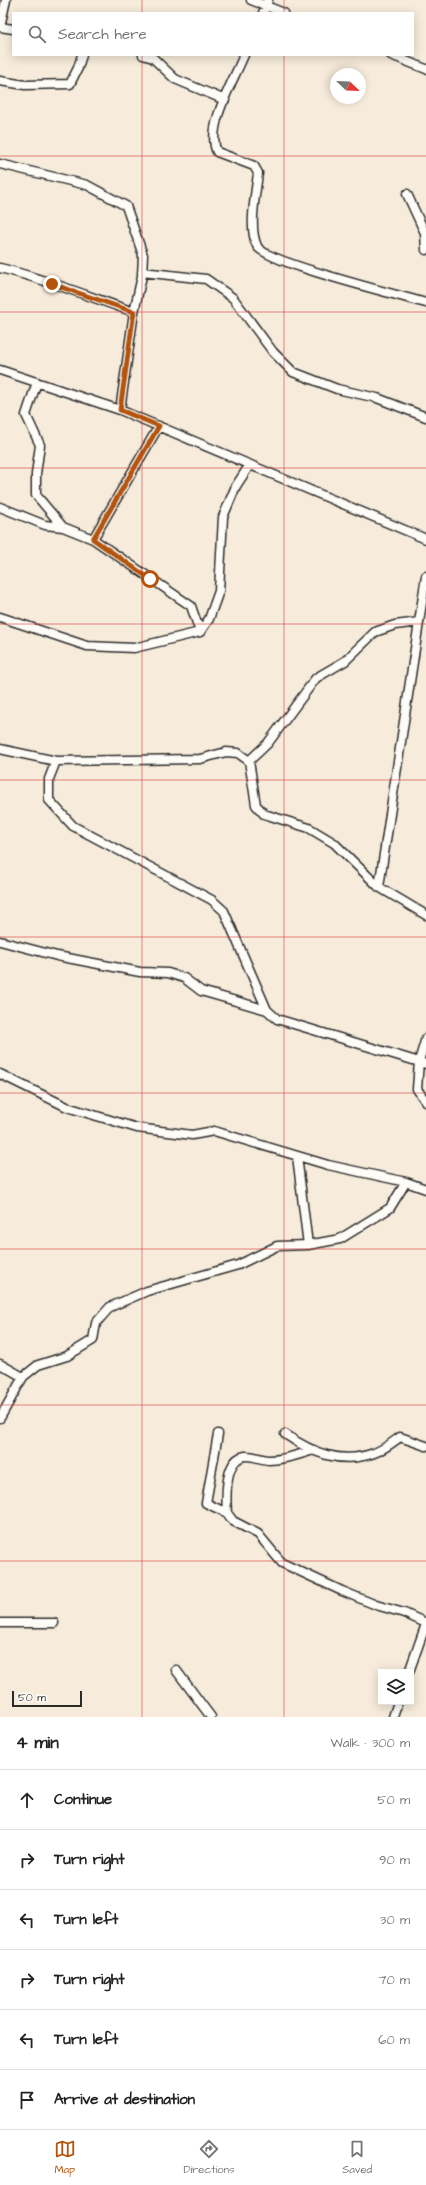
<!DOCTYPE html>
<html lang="en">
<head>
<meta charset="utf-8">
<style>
  :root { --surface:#fff; --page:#f2f2f2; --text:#222; --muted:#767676; --line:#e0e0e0; --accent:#b45309 }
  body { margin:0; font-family:"Architects Daughter",sans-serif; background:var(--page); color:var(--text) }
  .controls { position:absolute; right:12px; bottom:12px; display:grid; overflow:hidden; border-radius:0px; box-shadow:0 2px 10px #0003 }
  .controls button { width:36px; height:36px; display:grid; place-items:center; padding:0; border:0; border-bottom:1px solid var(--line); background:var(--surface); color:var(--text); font:20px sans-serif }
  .compass { position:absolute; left:330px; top:68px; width:36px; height:36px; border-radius:50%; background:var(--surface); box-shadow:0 2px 10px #0003; rotate:113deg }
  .scale { position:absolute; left:12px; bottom:10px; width:70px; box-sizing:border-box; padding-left:4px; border:2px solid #2b2b2b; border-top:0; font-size:11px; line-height:14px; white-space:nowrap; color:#2b2b2b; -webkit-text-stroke:3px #fdfcf7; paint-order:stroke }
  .stop { position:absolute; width:12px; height:12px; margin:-9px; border:3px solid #b45309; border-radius:50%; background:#fff }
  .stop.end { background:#b45309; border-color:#fff; box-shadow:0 1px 4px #0008 }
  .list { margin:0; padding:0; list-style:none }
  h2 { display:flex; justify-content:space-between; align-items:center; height:52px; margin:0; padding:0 16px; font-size:17px }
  h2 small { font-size:13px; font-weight:400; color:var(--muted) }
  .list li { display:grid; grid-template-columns:26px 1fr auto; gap:12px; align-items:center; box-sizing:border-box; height:60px; padding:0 16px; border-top:1px solid var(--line) }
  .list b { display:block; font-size:15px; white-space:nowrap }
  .list em { font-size:13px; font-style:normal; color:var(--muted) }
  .icon { flex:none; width:22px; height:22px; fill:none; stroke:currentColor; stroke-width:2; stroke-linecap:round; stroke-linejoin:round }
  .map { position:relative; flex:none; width:426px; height:1717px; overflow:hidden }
  .search { position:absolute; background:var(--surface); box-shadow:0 2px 10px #0003; left:12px; right:12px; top:12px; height:44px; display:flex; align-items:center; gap:10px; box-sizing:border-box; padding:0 14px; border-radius:0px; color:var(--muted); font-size:15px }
  .sheet { height:412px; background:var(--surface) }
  nav { display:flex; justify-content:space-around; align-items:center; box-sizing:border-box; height:56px; border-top:1px solid var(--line); background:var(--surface); font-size:11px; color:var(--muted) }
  nav a { display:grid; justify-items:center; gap:2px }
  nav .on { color:var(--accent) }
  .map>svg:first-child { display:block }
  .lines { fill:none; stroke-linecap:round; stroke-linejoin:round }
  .street-casing { stroke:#2b2b2b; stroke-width:11 }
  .street { stroke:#fdfcf7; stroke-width:8 }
  .route { stroke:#b45309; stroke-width:5 }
  .grid { fill:none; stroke:#d62828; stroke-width:1; stroke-opacity:0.55 }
</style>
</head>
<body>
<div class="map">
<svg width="426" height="1717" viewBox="0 0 426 1717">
  <rect width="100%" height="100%" fill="#f7ecdb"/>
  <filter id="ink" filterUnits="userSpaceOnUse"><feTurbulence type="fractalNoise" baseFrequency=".025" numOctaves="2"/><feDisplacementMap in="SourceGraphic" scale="8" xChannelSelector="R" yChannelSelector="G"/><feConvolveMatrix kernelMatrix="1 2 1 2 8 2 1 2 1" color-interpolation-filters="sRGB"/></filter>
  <g filter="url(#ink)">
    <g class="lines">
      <defs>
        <path id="street" d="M 251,0 L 284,13
          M 263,13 L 268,0
          M 0,27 L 6,0
          M 0,27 L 13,29
          M 143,55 L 153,58 L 175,79 L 225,100
          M 244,55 C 234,80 205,127 217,152 L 254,166 L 258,173 C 256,193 248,227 257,246 C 264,262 402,296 426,303
          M 391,55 L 426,69
          M 0,81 L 25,85 L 70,84 L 78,68 L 82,55
          M 0,164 L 87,185 L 126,206 L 143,255 L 142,276 L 134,312 L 120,410
          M 407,194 L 425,233 L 426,250
          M 0,268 C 46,279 90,297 134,312
          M 142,272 L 206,279 L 233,298 L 273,352 L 293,372 L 337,389 L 377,398 L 426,417
          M 0,370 L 120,410 L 426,539
          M 37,382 L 26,415 L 40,445 L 36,474 L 36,495 L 63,527 L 93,539 L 191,606 L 200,632
          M 0,507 L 45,525 L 63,527
          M 93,539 L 159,426
          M 0,617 L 87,646 L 134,648 L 200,632 L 209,619 L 219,591 L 223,517 L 236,486 L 249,466
          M 0,749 L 56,761 L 200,759 L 226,752 L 238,753 L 249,761 L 256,805 L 264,814 L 309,828 L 334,843 L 379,887 L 426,915
          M 56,761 L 49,779 L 49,800 L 73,826 L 212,900 L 224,911 L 267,1010
          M 249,761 L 268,743 L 316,678 L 345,661 L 375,632 L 395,625 L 419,622
          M 379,887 L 426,576
          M 0,941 L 57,956 L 140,972 L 168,973 L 184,978 L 201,991 L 267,1010 L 277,1019 L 426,1064
          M 426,1038 L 419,1061 L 417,1089 L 426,1102
          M 0,1074 L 67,1107 L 137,1128 L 192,1135 L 214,1131 L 328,1165 L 406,1182 L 426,1189
          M 297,1156 L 308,1245
          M 0,1364 L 23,1377
          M 0,1418 L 23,1377 L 38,1365 L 67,1356 L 93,1340 L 96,1323 L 110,1307 L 147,1291 L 238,1265 L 277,1246 L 308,1245 L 340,1239 L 390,1208 L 406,1182
          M 218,1434 L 206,1503 L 227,1513 L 233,1521 L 258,1534 L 282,1563 L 342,1591 L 376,1605 L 404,1613 L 426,1623
          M 285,1434 C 312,1453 341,1465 374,1453 C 383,1450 392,1443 400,1437 L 426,1446
          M 227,1513 C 226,1498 224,1459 245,1456 C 253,1455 262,1460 269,1460 C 285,1460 300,1454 314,1450
          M 0,1623 L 54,1623
          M 176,1670 L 211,1717
          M 409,1672 L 426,1624
          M 393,1717 L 398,1702"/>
      </defs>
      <!-- street casing -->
      <use href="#street" class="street-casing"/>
      <!-- street -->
      <use href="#street" class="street"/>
    </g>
  </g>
  <g class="lines" filter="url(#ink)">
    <!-- route -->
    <path class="route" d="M 52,284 L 134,312 L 120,410 L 159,426 L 93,539 L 150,579"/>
  </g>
  <!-- grid -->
  <path class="grid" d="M 142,0 L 142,13M 284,0 L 284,13M 142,55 L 142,1717M 284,55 L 284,1717M 0,156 L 426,156M 0,312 L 426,312M 0,468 L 426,468M 0,624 L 426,624M 0,780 L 426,780M 0,937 L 426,937M 0,1093 L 426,1093M 0,1249 L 426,1249M 0,1405 L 426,1405M 0,1561 L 426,1561"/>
</svg>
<div class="controls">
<button><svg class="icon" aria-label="layers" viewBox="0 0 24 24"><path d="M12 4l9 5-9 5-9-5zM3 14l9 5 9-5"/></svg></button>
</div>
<svg class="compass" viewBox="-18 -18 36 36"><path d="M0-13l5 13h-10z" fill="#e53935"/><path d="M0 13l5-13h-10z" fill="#767676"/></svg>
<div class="scale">50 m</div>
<div class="stop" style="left:150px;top:579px"></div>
<div class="stop end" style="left:52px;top:284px"></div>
<div class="search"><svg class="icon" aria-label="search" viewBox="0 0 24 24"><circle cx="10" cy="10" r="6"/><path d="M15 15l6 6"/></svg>Search here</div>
</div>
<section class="sheet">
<h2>4 min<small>Walk · 300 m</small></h2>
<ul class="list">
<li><svg class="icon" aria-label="ahead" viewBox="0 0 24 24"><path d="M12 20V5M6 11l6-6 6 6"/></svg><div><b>Continue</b></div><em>50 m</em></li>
<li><svg class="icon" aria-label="right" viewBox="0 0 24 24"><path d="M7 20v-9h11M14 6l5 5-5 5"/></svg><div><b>Turn right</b></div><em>90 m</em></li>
<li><svg class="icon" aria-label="left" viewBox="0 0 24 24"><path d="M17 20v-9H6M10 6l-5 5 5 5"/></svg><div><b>Turn left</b></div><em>30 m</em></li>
<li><svg class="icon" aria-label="right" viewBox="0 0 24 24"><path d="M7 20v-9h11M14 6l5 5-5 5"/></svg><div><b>Turn right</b></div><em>70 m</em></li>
<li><svg class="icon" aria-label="left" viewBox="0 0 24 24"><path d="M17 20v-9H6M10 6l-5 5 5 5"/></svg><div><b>Turn left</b></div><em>60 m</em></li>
<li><svg class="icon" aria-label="arrive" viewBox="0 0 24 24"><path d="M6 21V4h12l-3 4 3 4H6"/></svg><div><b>Arrive at destination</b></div></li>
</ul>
</section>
<nav>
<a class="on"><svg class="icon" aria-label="map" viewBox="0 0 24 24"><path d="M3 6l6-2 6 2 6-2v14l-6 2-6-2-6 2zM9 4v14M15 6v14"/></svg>Map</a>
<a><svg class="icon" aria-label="directions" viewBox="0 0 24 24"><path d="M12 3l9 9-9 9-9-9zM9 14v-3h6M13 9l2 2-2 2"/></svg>Directions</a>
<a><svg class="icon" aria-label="saved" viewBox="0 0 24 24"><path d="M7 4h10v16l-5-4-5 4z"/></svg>Saved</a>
</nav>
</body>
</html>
